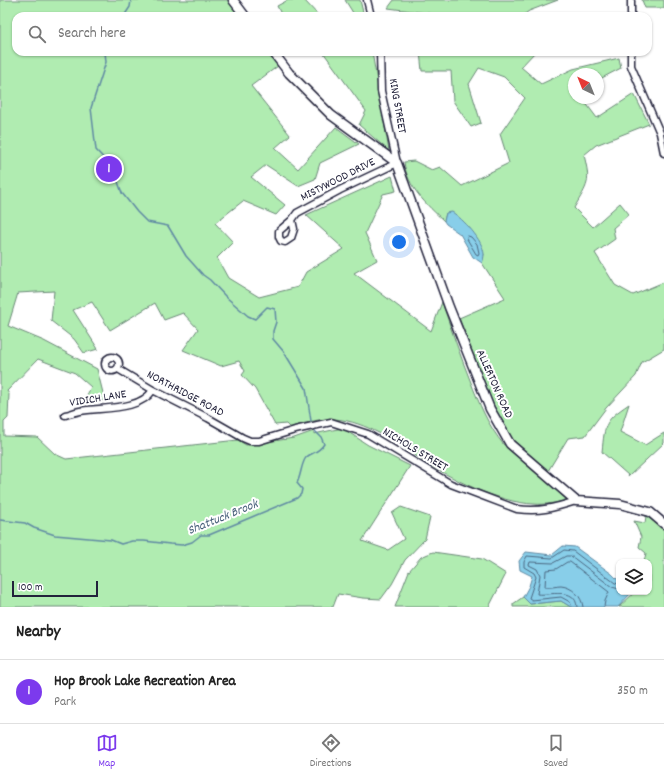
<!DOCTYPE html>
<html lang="en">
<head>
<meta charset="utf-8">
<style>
  :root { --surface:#fff; --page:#f2f2f2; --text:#222; --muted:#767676; --line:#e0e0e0; --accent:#7c3aed }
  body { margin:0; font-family:Dekko,sans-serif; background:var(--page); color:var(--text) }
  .controls { position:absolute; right:12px; bottom:12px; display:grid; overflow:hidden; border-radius:8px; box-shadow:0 1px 3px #0004 }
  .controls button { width:36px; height:36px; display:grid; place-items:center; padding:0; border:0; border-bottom:1px solid var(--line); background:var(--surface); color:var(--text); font:20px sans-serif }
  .compass { position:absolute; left:568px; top:68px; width:36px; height:36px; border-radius:50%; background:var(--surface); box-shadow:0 1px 3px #0004; rotate:317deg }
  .scale { position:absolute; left:12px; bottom:10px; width:86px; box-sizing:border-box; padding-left:4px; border:2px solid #22223b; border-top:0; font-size:11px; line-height:14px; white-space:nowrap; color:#22223b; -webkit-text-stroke:3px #fff; paint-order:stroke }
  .you { position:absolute; left:399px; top:242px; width:14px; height:14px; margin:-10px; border:3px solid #fff; border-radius:50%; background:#1a73e8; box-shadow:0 0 0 6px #1a73e833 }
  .badge { display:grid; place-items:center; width:26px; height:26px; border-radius:50%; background:var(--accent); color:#fff; font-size:13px; font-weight:700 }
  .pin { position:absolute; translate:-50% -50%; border:2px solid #fff; box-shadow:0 1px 4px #0006 }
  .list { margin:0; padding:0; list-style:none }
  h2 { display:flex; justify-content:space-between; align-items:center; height:52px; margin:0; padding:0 16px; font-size:17px }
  h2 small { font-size:13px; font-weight:400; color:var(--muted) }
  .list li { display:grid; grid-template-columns:26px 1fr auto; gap:12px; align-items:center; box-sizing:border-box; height:64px; padding:0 16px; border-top:1px solid var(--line) }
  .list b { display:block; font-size:15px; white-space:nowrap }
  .list p { margin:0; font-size:13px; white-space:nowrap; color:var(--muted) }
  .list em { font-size:13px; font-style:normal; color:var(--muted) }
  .icon { flex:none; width:22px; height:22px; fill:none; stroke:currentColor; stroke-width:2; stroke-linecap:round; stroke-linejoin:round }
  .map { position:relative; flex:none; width:664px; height:607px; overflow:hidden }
  .search { position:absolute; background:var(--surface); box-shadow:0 1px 3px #0004; left:12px; right:12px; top:12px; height:44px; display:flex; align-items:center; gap:10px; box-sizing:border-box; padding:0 14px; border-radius:12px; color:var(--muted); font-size:15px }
  .sheet { height:116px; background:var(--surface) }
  nav { display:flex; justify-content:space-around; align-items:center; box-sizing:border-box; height:56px; border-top:1px solid var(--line); background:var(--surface); font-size:11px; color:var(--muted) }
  nav a { display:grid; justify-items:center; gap:2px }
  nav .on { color:var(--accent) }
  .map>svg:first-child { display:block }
  .green { fill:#b0ecb1; stroke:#698776 }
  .water { fill:#88cee9; stroke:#5f89a3 }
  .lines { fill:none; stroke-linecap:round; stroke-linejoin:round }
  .shore { stroke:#4b6781; stroke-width:1 }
  .stream { stroke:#5f89a3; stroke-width:1.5 }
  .minor-casing { stroke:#22223b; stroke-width:9 }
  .tertiary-casing { stroke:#22223b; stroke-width:11 }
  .minor { stroke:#fff; stroke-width:6 }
  .tertiary { stroke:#fff; stroke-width:8 }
  .labels { text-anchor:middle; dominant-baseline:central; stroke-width:4; stroke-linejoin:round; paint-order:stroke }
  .street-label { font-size:12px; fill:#22223b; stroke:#fff }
  .water-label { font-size:13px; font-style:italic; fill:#465e78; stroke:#fff }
</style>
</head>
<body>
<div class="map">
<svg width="664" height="607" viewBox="0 0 664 607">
  <rect width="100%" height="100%" fill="#fff"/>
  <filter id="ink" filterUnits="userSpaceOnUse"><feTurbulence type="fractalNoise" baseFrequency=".025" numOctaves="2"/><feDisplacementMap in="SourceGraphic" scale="8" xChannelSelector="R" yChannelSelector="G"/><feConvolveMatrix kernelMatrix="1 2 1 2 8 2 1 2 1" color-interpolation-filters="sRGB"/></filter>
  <g filter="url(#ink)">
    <!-- green -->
    <path class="green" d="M 0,0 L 228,0 L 240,16 L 16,16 L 16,52 L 267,52 L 278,66 L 251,86 L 290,135 L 275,148 L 298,169 L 336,127 L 359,144 L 320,163 L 315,179 L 298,186 L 266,165 L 251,177 L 285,205 L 276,215 L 243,201 L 215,223 L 233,242 L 217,258 L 228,278 L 259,297 L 298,287 L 306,272 L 344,249 L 306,215 L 392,176 L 396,191 L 383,194 L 365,233 L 377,260 L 354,273 L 431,331 L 442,302 C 451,329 460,355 470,380 C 479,403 488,426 504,445 L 506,445 L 567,500 C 556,503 545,505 534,504 C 499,503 449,478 419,458 C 393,441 367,422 335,419 C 320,418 304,423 290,428 L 286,424 L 275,425 L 255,389 L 242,375 L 245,371 L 239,361 L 221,366 L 183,350 L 198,329 L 183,313 L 164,320 L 155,303 L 110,330 L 92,302 L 73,310 L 98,349 L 84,353 L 74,339 L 51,321 L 54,291 L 18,293 L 8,326 L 44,341 L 97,369 L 105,401 L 86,397 L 91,387 L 75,373 L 38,359 L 7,391 L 9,394 L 8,418 L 4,422 L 4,436 L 37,437 L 55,454 L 66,459 L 238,440 L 246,445 L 294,438 L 314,431 L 314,434 L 342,428 L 368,445 L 410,466 L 362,541 L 388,550 L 404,539 L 392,513 L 401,507 L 430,517 L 425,539 L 405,560 L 392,584 L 381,599 L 363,598 L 338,594 L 333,607 L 0,607 Z
      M 288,0 L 304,0 L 319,16 L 282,16 L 277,6 Z
      M 345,0 L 360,0 L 364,16 L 355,16 Z
      M 394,0 L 558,0 L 529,11 L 522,16 L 442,16 L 442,15 L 388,8 Z
      M 642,0 L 664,0 L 664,8 L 645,8 Z
      M 323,52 L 372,52 L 389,151 L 359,125 L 366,111 Z
      M 420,52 L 535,52 L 521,67 L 541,84 L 573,69 L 619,58 L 621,68 L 598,80 L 598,74 L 574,74 L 574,98 L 582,98 L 597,118 L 634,94 L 649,124 L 596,145 L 584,155 C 591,183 588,184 574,208 L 593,227 L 620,203 L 629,214 L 613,228 L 615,239 L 595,253 L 615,285 L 633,295 L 664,282 L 664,349 L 642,362 L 636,376 L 606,408 L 585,436 L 568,438 L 548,471 L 512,439 L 493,404 L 459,318 L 505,298 L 482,263 L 484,254 L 446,213 L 444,221 C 427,205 407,187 404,162 L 414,161 L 432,170 L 440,167 L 462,186 L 509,163 L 500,134 L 525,98 L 504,77 L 479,68 L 469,84 L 481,123 L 471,127 L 453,101 L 451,71 L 422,71 Z
      M 629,404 L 620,432 L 645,445 L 664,433 L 664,443 L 629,476 L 602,452 C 605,423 604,421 629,404 Z
      M 646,516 L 664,529 L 664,607 L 619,607 L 635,592 L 649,592 L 649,562 L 644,562 L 646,553 L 639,547 L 641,537 L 634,521 L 645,523 Z
      M 433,552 L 482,559 L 506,574 L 489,607 L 395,607 L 409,571 L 421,557 Z
      M 523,597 L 530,604 L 561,601 L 571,607 L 513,607 L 513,604 Z"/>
    <!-- water -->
    <path class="water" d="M 452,212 C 463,219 483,240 484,254 C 484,257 483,261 482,263 L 473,257 L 460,234 L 446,224 L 444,221 L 446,213 Z
      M 563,546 L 575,547 L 612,574 L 619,581 L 619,592 L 630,592 L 631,593 L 618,607 L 571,607 L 561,601 L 530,604 L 523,597 L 529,586 L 532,576 L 520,570 L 519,561 L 526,552 L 552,555 Z"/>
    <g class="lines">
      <!-- shore -->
      <path class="shore" d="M 468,236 L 471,237 L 477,244 L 479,253 L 478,255 L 476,254 L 467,239 Z
        M 572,607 L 570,602 L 561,597 L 532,600 L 529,598 L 536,577 L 534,573 L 524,567 L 524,562 L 527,556 L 552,558 L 564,550 L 573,551 L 615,583 L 619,584
        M 577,607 C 576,586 549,596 537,594 L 540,575 L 537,569 L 529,565 L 530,562 L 553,563 L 566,556 L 571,556 L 612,587 L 619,589
        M 583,607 C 582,596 572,587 561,586 C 556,586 551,588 545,587 L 546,570 L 556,569 L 567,562 L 570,562 L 609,592 L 605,601 L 604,607"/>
      <!-- stream -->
      <path class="stream" d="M 124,16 L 130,7 L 131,0
        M 105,52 L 106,62 L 91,108 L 96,150 L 113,168 L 122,193 L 137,212 L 147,222 L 168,226 L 186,256 L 203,275 L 210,280 L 226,297 L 248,316 L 255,319 L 267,307 L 275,309 L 276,322 L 273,331 L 273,339 L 284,352 L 306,388 L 311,421
        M 0,520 L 25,523 L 34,528 L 55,535 L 111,540 L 121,544 L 132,541 L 144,541 L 170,544 L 182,545 L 192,542 L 201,535 L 209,535 L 297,498 L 301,494 L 302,489 L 297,483 C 301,475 301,466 305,459 C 309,452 317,455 324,444 L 321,437 L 314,430"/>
      <defs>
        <path id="minor" d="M 367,0 L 371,16
          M 631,16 L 631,0
          M 631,52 L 631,66 L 660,133 L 664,153
          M 292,220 L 294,229 L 291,238 L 285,242 L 281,241 L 279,237 L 279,231 L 292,220 L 297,213 L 340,190 L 397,163 L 381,91 L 380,52
          M105 364a7 7 0 1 1 14 0a7 7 0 1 1-14 0Z
          M 118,369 L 153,390 L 208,418 L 243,438 L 250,441 L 259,441 L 295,430 L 331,422 L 368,434 L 451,484 L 517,509 C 540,512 554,508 576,501
          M 65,415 C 70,414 75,412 80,411 C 102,407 140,411 153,390"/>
        <path id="tertiary" d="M 233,0 L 245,16
          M 273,52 L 289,73 L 331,115 L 397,163 L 449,307 L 490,409 L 510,444 L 576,501 L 620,504 L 650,512 L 664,524"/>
      </defs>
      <!-- minor casing -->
      <use href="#minor" class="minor-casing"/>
      <!-- tertiary casing -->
      <use href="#tertiary" class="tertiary-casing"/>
      <!-- minor -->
      <use href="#minor" class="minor"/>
      <!-- tertiary -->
      <use href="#tertiary" class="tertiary"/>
    </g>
  </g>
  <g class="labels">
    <!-- street labels -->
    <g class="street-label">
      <text transform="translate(397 106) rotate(80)">KING STREET</text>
      <text transform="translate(338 180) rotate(-27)">MISTYWOOD DRIVE</text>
      <text transform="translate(494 384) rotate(66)">ALLERTON ROAD</text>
      <text transform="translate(185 394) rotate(28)">NORTHRIDGE ROAD</text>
      <text transform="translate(98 399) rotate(-9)">VIDICH LANE</text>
      <text transform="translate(415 450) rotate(31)">NICHOLS STREET</text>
    </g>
    <!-- water labels -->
    <g class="water-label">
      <text transform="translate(223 518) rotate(-22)">Shattuck Brook</text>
    </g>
  </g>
</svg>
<div class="controls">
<button><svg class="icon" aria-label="layers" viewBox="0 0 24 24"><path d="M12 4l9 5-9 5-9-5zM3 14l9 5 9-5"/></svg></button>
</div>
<svg class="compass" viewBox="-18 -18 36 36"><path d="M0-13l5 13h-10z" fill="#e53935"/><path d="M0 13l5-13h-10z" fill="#767676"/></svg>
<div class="scale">100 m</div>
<div class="you"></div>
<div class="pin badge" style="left:109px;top:169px">1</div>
<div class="search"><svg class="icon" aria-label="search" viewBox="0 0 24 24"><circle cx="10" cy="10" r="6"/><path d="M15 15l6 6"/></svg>Search here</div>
</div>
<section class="sheet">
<h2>Nearby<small></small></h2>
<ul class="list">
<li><span class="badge">1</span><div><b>Hop Brook Lake Recreation Area</b><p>Park</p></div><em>350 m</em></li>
</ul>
</section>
<nav>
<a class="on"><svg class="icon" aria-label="map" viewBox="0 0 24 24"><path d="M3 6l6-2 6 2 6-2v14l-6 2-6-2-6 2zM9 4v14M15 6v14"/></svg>Map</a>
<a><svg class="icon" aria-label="directions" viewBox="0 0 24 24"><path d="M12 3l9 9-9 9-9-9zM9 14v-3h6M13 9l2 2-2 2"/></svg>Directions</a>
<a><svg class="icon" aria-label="saved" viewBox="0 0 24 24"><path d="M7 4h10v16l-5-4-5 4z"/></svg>Saved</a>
</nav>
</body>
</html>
